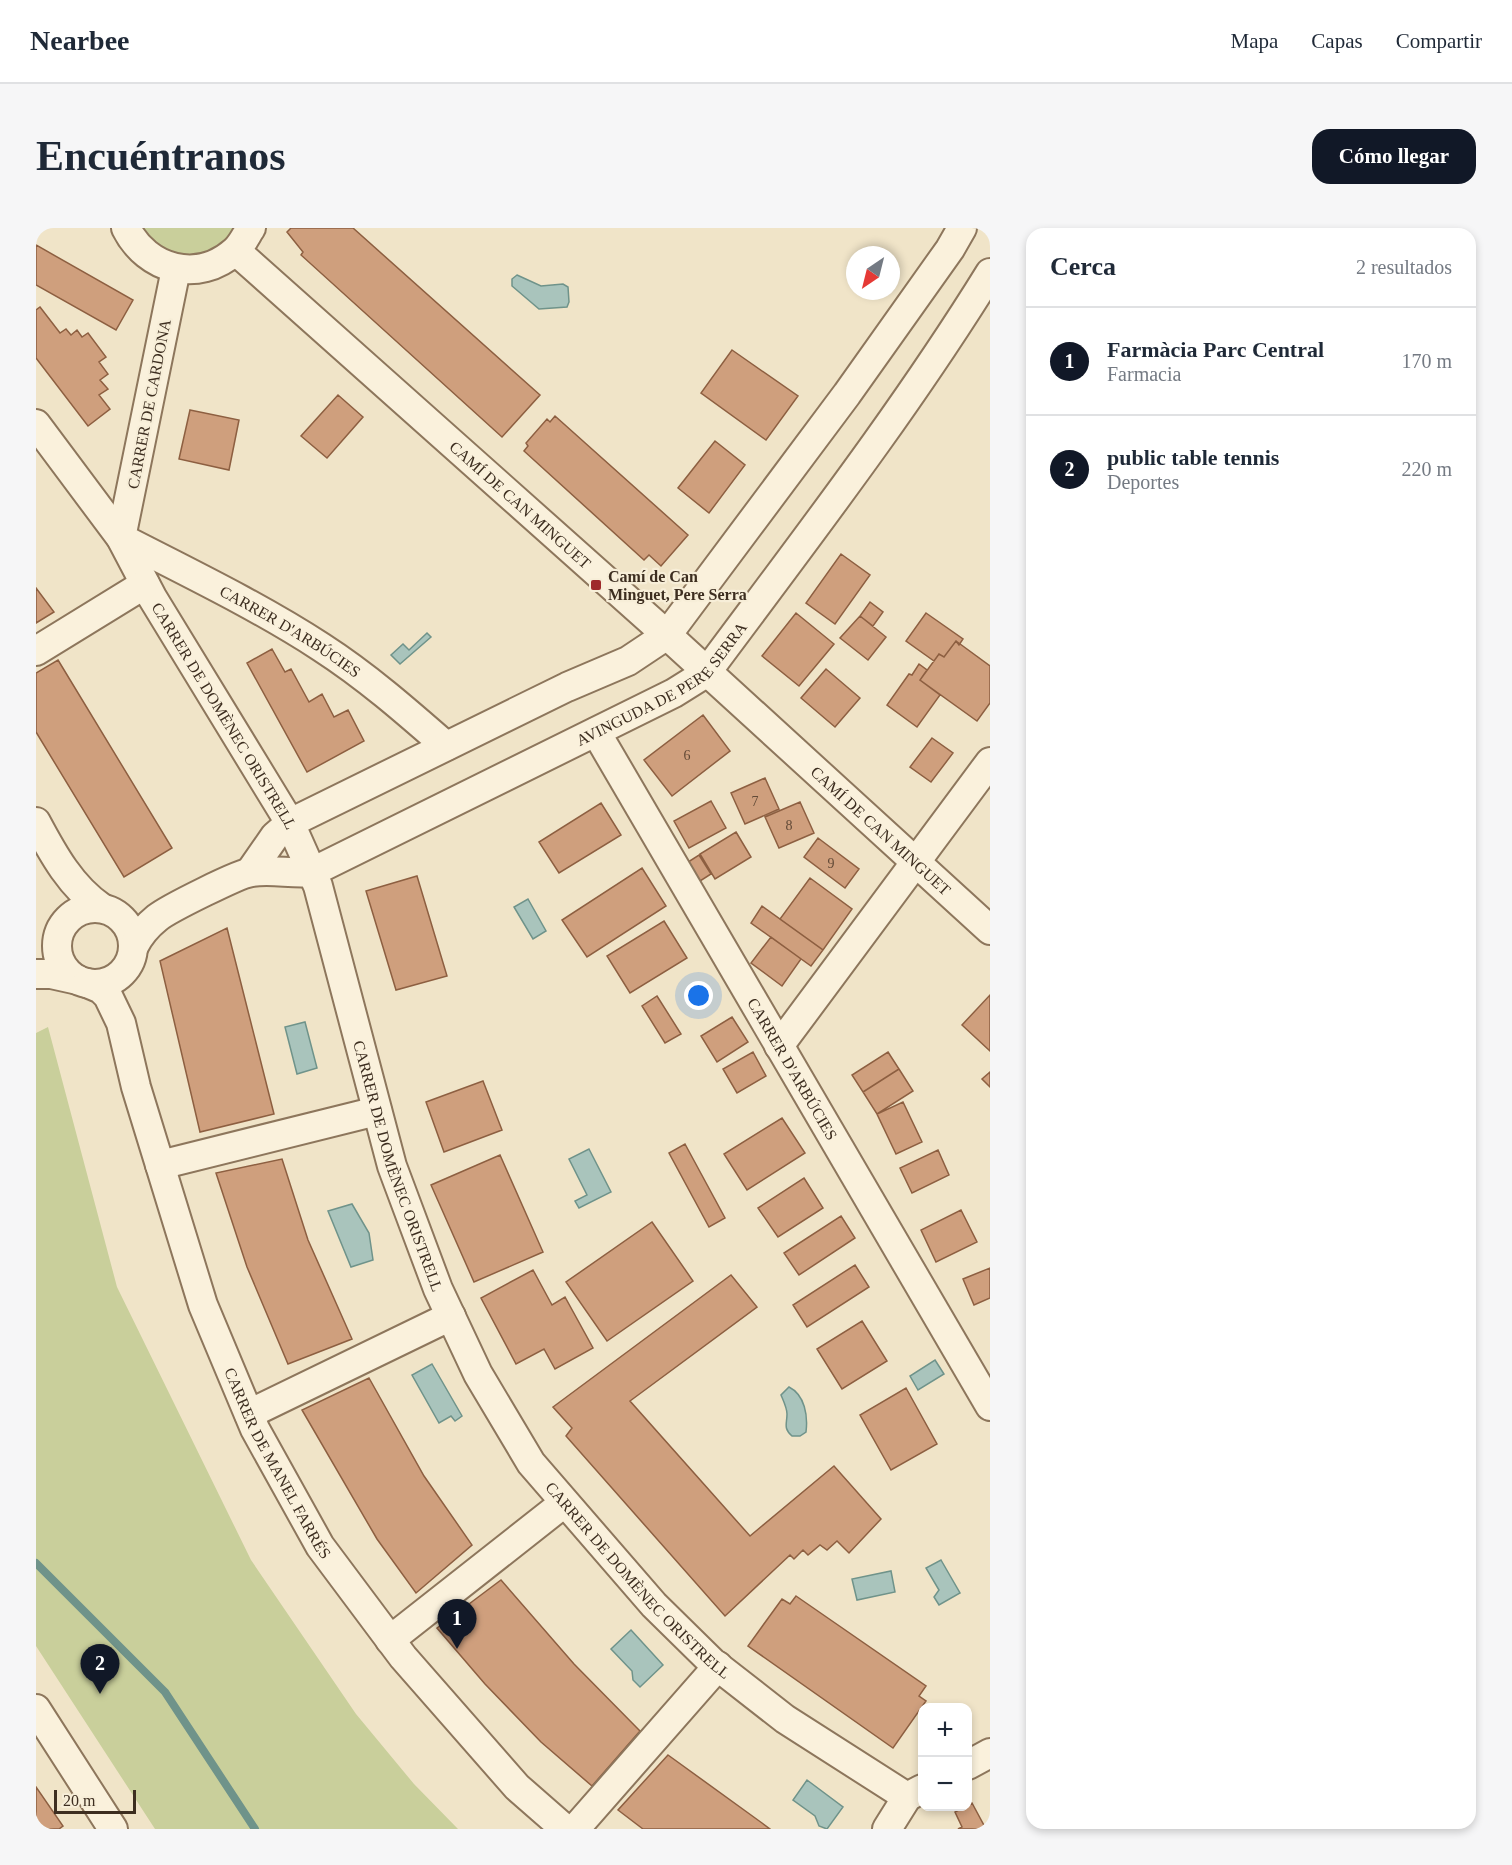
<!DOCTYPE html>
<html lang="es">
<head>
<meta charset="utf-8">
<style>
  :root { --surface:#fff; --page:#f6f6f7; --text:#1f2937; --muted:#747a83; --line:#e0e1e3; --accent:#111827 }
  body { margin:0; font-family:"Times New Roman",serif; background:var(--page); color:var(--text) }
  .controls { position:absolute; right:18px; bottom:18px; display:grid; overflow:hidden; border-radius:12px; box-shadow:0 3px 9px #0003 }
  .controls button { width:54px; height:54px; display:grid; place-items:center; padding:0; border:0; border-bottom:2px solid var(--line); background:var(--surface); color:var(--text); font:30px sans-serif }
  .compass { position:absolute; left:810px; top:18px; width:54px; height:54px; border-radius:50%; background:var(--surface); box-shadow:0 3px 9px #0003; rotate:215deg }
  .scale { position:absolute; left:18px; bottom:15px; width:82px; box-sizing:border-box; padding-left:6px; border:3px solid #3d2e20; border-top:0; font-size:16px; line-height:21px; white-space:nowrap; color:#3d2e20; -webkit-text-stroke:4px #f7eed8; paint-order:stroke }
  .you { position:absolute; left:663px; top:768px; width:21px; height:21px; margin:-15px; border:4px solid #fff; border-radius:50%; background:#1a73e8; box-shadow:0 0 0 9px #1a73e833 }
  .badge { display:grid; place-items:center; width:39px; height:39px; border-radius:50%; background:var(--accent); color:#fff; font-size:20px; font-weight:700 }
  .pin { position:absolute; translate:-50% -50px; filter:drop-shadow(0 2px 3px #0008) }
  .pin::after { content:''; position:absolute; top:32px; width:21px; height:18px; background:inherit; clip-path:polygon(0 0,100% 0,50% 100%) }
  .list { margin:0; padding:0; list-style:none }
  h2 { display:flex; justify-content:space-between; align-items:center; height:78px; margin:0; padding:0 24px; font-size:26px }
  h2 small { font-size:20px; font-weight:400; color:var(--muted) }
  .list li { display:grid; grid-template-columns:39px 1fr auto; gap:18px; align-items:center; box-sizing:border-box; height:108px; padding:0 24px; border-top:2px solid var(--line) }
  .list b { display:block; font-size:22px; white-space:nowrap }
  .list p { margin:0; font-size:20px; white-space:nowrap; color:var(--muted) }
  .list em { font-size:20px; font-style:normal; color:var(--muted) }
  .map { position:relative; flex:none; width:954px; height:1601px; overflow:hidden; border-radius:18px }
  header { display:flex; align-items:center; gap:36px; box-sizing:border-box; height:84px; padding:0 30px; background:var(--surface); border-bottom:2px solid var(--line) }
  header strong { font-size:28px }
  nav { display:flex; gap:33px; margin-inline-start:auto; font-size:21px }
  .intro { display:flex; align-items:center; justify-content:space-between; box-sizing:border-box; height:144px; padding:0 36px }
  h1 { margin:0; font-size:42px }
  .button { padding:15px 27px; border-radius:18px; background:var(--accent); color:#fff; font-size:21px; font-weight:700 }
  main { display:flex; gap:36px; padding:0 36px }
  aside { flex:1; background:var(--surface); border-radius:18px; box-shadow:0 3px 9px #0003 }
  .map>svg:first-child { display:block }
  .green { fill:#c9cf9b }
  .water { fill:#a9c4bc; stroke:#6f938a; stroke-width:1.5 }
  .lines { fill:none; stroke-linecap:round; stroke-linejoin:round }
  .stream { stroke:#6f938a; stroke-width:8 }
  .building { fill:#cf9f7d; stroke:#8d5f41; stroke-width:1.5 }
  .street-casing { stroke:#8d765c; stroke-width:32 }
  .street { stroke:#faf1dc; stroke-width:28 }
  .poi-dot { fill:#9e2a2b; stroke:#f7eed8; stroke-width:2 }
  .labels { text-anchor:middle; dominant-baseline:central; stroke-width:4.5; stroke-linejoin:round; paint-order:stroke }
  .number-label { font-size:14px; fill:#624a37 }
  .street-label { font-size:16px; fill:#3d2e20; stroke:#f7eed8 }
  .poi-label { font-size:16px; font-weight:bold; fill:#3d2e20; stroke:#f7eed8; text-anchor:start }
</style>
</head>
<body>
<header>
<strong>Nearbee</strong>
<nav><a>Mapa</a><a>Capas</a><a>Compartir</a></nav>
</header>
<div class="intro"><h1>Encuéntranos</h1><a class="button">Cómo llegar</a></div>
<main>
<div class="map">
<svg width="954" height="1601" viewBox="0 0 954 1601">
  <rect width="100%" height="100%" fill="#f0e4c8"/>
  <!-- green -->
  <path class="green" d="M 104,0 L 200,0 C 182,23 152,39 124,21 C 117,17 110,6 104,0 Z
    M 12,799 L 81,1059 L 215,1332 L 320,1486 L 378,1556 L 422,1601 L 119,1601 L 0,1418 L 0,805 Z"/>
  <!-- water -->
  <path class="water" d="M 481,47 L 505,58 L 527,56 L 532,59 L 533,74 L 531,79 L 503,81 L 476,58 L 476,51 Z
    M 391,405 L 395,409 L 364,436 L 355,427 L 367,416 L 373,422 Z
    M 492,671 L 510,703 L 497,711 L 478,679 Z
    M 269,794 L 281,840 L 261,846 L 249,799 Z
    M 553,921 L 575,964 L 543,980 L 539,973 L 551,967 L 533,931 Z
    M 316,976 L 333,1005 L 337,1032 L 315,1039 L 292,983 Z
    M 899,1132 L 908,1146 L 882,1162 L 874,1148 Z
    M 396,1136 L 426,1188 L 419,1193 L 415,1188 L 403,1195 L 376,1147 Z
    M 753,1159 C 769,1167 772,1188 770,1204 L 764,1208 L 756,1208 C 747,1200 751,1196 751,1186 C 751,1180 747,1172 745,1167 Z
    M 905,1332 L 924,1365 L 903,1377 L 898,1369 L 903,1362 L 890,1340 Z
    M 855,1343 L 859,1364 L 821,1372 L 816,1351 Z
    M 595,1402 L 627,1437 L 604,1459 L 597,1452 L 596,1443 L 575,1421 Z
    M 771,1552 L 807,1579 L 791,1601 L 783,1598 L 779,1588 L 757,1572 Z"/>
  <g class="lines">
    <!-- stream -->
    <path class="stream" d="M 0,1335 L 129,1464 L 219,1601"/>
  </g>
  <!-- building -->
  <path class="building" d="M 255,0 L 317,0 L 504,167 L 466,209 L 265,27 L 267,24 L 251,4 Z
    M 0,17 L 97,72 L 80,102 L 0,57 Z
    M 4,79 L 24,105 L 30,101 L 35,107 L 41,102 L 46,109 L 52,105 L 70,129 L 63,134 L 72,146 L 64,152 L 72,161 L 63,167 L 74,181 L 52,198 L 0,130 L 0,82 Z
    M 696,122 L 762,168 L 730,212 L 665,165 Z
    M 302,167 L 327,189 L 291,230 L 265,208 Z
    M 154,182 L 203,192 L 193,242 L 143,231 Z
    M 519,188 L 652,307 L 625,338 L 613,327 L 608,332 L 488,223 L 492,218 L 490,215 L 511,191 L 514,194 Z
    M 679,213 L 709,237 L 673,285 L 642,260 Z
    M 805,326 L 834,347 L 799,396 L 770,375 Z
    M 0,360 L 18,384 L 0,395 Z
    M 834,374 L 847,384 L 837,398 L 824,388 Z
    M 760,385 L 798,416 L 763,458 L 726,428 Z
    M 890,385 L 927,411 L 923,417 L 920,413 L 908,429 L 903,426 L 898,433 L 870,413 Z
    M 824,388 L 850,409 L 832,432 L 804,410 Z
    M 920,413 L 954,438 L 954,475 L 941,493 L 884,452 L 903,426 L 908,429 Z
    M 236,421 L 249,444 L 255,441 L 273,474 L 286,466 L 298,489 L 312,482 L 328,513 L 271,544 L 211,435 Z
    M 22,432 L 136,620 L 88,649 L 0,504 L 0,445 Z
    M 883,436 L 891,442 L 884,452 L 904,467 L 881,499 L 851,477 L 873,446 L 876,447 Z
    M 790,441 L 824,470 L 799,499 L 765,470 Z
    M 667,487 L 694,523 L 636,568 L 608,532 Z
    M 896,510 L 917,525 L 895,554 L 874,539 Z
    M 729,550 L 743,581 L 709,596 L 695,565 Z
    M 675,573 L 690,600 L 653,620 L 638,593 Z
    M 764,574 L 778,605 L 743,620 L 729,589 Z
    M 565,575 L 585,607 L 523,645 L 503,614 Z
    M 700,604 L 715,629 L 679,651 L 664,626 Z
    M 782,610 L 823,641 L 809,660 L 768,629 Z
    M 663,627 L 675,646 L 661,655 L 649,636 Z
    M 606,640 L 630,678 L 551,729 L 526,692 Z
    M 381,648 L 411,748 L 360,762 L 330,663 Z
    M 774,650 L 816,681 L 787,722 L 744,691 Z
    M 726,678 L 787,722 L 775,738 L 715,695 Z
    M 628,693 L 651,730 L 594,765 L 571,728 Z
    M 191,700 L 238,886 L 164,904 L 124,733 Z
    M 735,709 L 765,731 L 746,758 L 715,735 Z
    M 954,767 L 954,823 L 926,797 Z
    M 621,768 L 645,806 L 629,815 L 606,778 Z
    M 696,789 L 712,814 L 681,834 L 665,808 Z
    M 717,824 L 730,848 L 701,865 L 687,841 Z
    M 852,824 L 863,841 L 827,864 L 816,847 Z
    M 863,841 L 877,863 L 841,886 L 827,864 Z
    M 954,844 L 954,859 L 946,851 Z
    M 447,853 L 466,902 L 408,924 L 390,874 Z
    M 867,874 L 886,914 L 860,926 L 841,886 Z
    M 746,890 L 769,925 L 711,962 L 688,926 Z
    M 649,916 L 689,990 L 673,999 L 633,925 Z
    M 902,922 L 913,947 L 876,965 L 864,940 Z
    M 464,927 L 507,1024 L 438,1054 L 395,957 Z
    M 246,931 L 272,1012 L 316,1111 L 252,1136 L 211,1039 L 180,945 Z
    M 768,950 L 787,980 L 742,1009 L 722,980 Z
    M 925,982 L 941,1014 L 900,1034 L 885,1002 Z
    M 805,988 L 819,1010 L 763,1047 L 748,1025 Z
    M 616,994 L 657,1053 L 571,1113 L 530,1054 Z
    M 819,1037 L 833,1059 L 771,1099 L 757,1077 Z
    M 954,1040 L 954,1070 L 938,1077 L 927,1051 Z
    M 497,1042 L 516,1077 L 529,1069 L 557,1120 L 519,1141 L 508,1121 L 480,1136 L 445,1070 Z
    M 695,1047 L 721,1079 L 594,1173 L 714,1308 L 798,1238 L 845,1291 L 813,1325 L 801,1313 L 791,1322 L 784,1317 L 772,1327 L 767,1322 L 758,1331 L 754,1327 L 689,1388 L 530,1208 L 536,1200 L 517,1179 Z
    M 826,1093 L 851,1133 L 806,1161 L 781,1121 Z
    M 333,1150 L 388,1248 L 436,1317 L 380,1365 L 341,1311 L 266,1182 Z
    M 870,1160 L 901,1216 L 855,1242 L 824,1187 Z
    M 465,1352 L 538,1436 L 604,1503 L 556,1558 L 505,1514 L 449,1456 L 401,1400 Z
    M 760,1368 L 890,1458 L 883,1468 L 890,1473 L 857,1520 L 712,1418 L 746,1371 L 754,1376 Z
    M 632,1527 L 726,1595 L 734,1601 L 607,1601 L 582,1582 Z
    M 0,1559 L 27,1598 L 23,1601 L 0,1601 Z
    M 936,1575 L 950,1601 L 922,1601 L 926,1599 L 919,1584 Z"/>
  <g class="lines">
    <defs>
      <g id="street">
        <path d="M 90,0 C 111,42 162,56 199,23 C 206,17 210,7 215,0"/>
        <path id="s1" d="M 200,23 L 631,407 L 954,702"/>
        <path id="s2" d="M 140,41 L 85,310 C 153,345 222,378 285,419 C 330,448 370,483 410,518"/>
        <path id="s3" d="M 0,196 L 85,310 L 116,369 L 254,595 L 282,658 L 356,938 L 402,1061 L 442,1146 L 495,1235 L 618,1377 L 676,1434 L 749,1491 L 871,1569"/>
        <path d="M 0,423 L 109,356"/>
        <path id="s4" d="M 560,504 L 954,1178"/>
        <path d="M 0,594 C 17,626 35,659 66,680"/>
        <path d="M 214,644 L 239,608 L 254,595 L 531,459 L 592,433 L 631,407 L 811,166 L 914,21 L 926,0"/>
        <circle cx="59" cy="718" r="38"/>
        <path id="s5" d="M 98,718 C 104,706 111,698 121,690 C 132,681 204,645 216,644 C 236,641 256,646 276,644 L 638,465 L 670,445 C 768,313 868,184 954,45"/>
        <path d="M 0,746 L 15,746 L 42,752"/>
        <path id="s6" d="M 51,755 L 65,761 L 72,768 L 85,795 L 100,859 L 167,1077 L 219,1201 L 284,1318 L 367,1429 L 481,1559 L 529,1601"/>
        <path d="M 743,818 L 954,534"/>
        <path d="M 124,937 L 341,883"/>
        <path d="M 213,1186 L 415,1088"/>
        <path d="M 354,1412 L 528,1275"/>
        <path d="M 0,1481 L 77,1601"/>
        <path d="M 932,1537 L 954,1525"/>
        <path d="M 539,1601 L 682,1438"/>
        <path d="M 851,1601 L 871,1569 L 886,1561"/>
      </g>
    </defs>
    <!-- street casing -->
    <use href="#street" class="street-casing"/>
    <!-- street -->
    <use href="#street" class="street"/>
  </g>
  <!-- markers -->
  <rect class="poi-dot" x="554" y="351" width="12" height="12" rx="3"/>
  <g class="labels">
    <!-- number labels -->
    <g class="number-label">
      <text x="651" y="527">6</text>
      <text x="719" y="573">7</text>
      <text x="753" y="597">8</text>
      <text x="795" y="635">9</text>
    </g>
    <!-- street labels -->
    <g class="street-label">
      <text transform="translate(113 176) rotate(-79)">CARRER DE CARDONA</text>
      <text stroke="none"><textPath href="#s1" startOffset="381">CAMÍ DE CAN MINGUET</textPath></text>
      <text stroke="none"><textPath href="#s2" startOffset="468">CARRER D'ARBÚCIES</textPath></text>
      <text stroke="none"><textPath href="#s5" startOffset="602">AVINGUDA DE PERE SERRA</textPath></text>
      <text stroke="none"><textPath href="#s3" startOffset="348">CARRER DE DOMÈNEC ORISTRELL</textPath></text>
      <text stroke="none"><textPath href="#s1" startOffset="867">CAMÍ DE CAN MINGUET</textPath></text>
      <text stroke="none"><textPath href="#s4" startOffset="390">CARRER D'ARBÚCIES</textPath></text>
      <text stroke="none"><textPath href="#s3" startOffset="834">CARRER DE DOMÈNEC ORISTRELL</textPath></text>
      <text stroke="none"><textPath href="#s6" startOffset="524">CARRER DE MANEL FARRÉS</textPath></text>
      <text stroke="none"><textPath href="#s3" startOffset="1320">CARRER DE DOMÈNEC ORISTRELL</textPath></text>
    </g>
    <!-- poi labels -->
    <g class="poi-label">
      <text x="572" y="348">Camí de Can<tspan x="572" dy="18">Minguet, Pere Serra</tspan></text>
    </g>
  </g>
</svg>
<div class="controls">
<button>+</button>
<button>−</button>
</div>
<svg class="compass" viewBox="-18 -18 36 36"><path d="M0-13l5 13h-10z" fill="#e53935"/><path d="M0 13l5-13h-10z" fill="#747a83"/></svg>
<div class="scale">20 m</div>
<div class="you"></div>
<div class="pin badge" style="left:421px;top:1421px">1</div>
<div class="pin badge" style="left:64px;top:1466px">2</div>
</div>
<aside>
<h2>Cerca<small>2 resultados</small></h2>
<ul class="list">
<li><span class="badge">1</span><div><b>Farmàcia Parc Central</b><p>Farmacia</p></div><em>170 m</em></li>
<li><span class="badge">2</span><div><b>public table tennis</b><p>Deportes</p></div><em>220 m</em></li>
</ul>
</aside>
</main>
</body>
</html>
